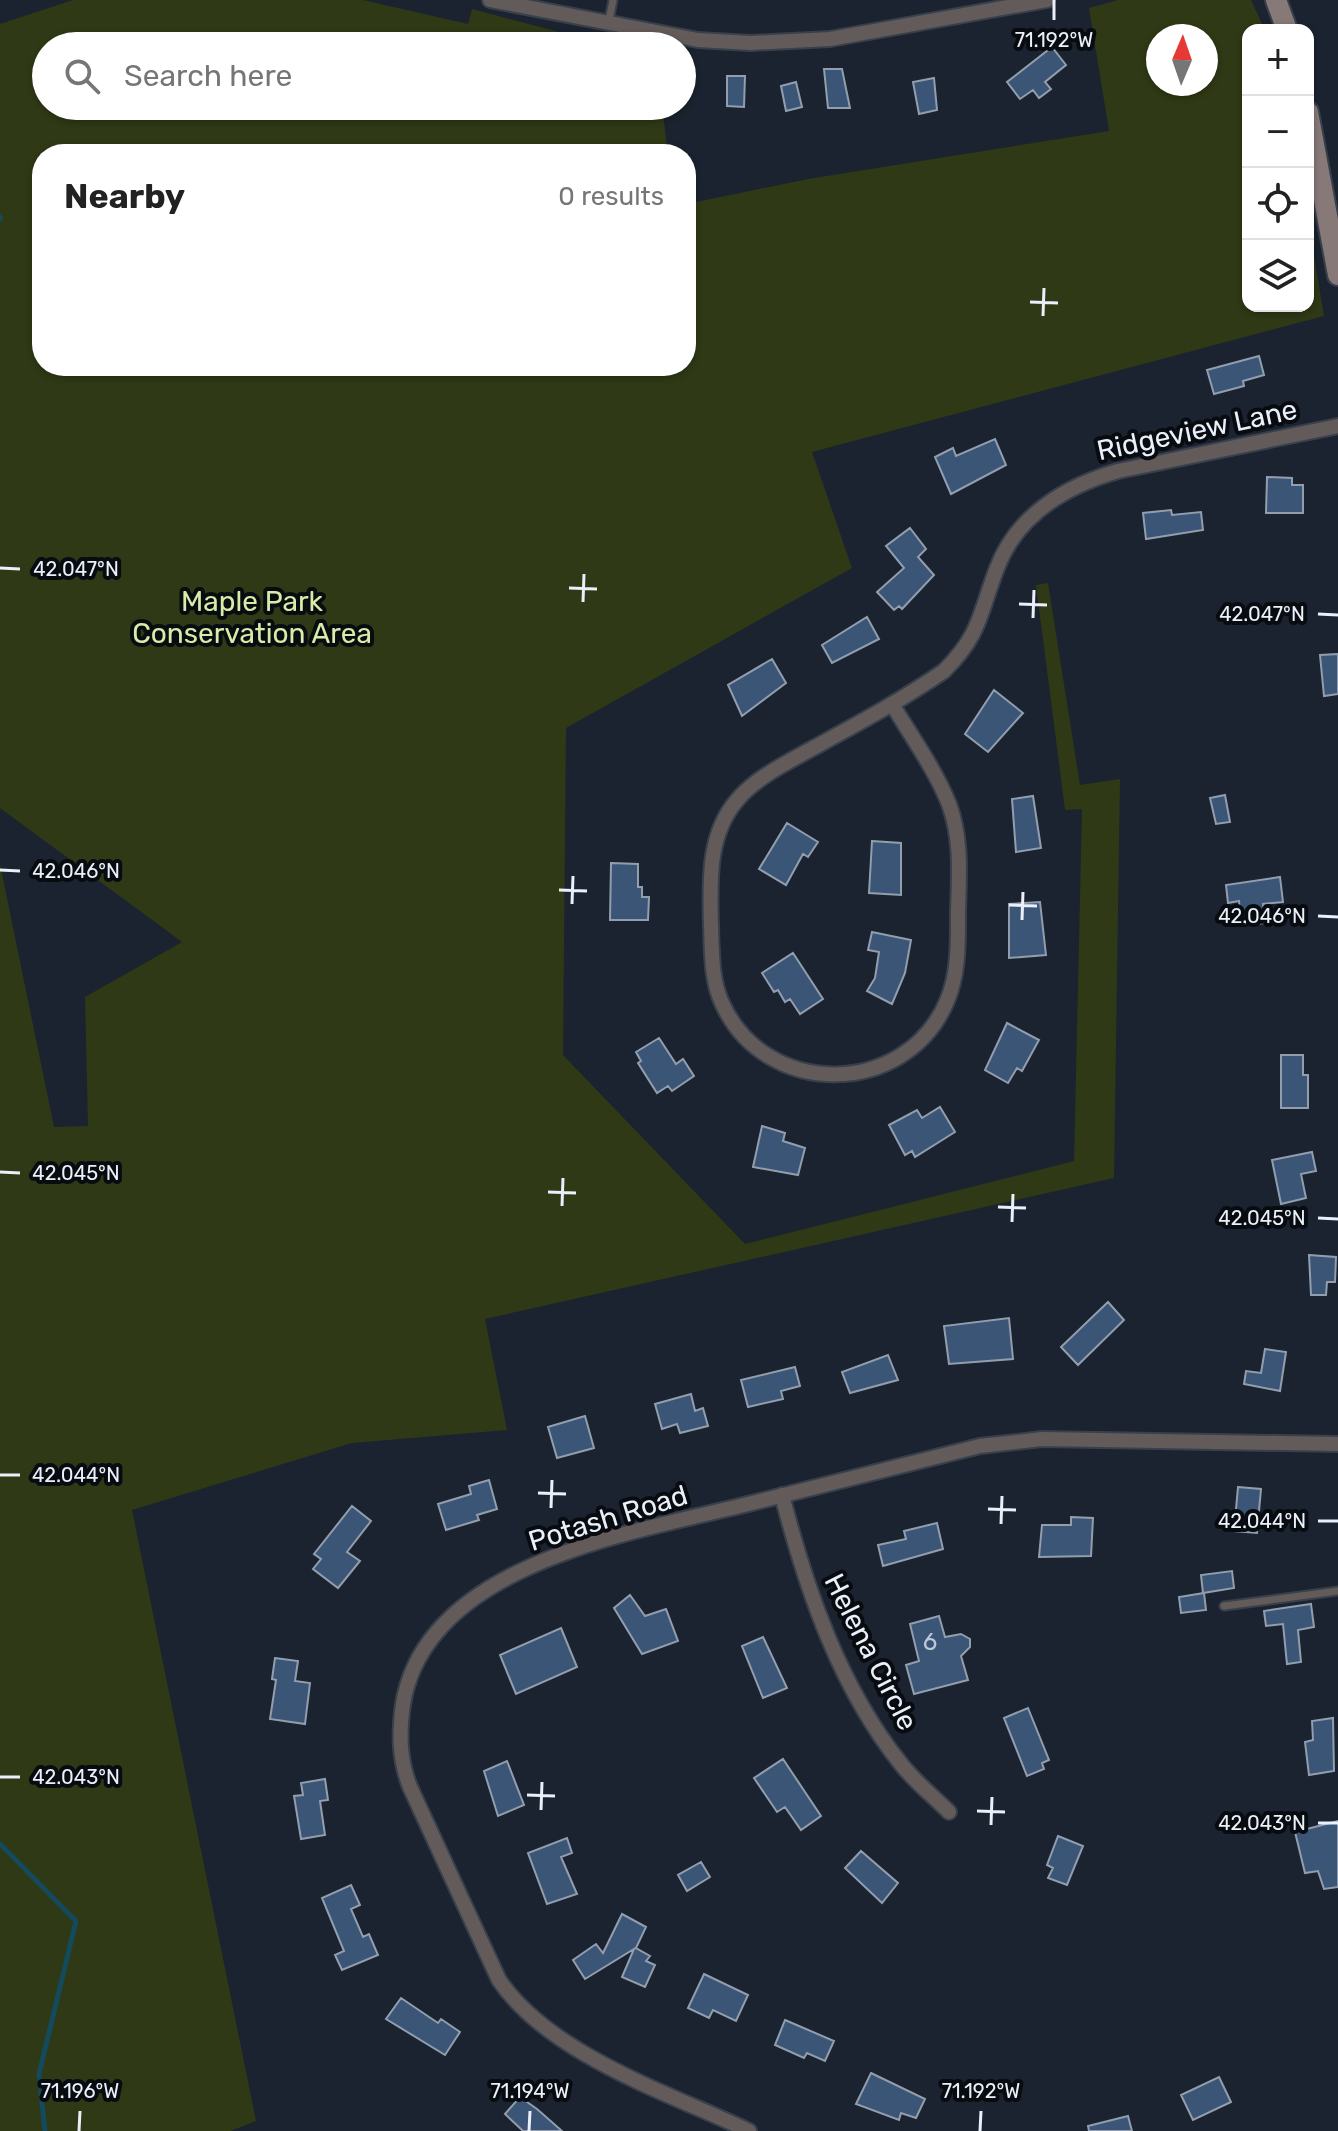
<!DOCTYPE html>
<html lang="en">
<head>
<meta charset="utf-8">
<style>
  :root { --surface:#fff; --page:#f6f6f6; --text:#222; --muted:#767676; --line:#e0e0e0 }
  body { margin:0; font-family:Rubik,sans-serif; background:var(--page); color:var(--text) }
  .controls { position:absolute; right:24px; top:24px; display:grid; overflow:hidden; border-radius:16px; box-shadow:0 2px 6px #0004 }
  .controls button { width:72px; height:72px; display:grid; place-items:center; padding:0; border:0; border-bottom:2px solid var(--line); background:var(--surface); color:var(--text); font:40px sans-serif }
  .compass { position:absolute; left:1146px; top:24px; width:72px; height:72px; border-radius:50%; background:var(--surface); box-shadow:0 2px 6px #0004; rotate:2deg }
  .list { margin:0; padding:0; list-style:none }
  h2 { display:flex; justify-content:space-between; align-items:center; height:104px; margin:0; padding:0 32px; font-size:34px }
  h2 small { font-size:26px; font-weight:400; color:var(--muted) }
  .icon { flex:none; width:44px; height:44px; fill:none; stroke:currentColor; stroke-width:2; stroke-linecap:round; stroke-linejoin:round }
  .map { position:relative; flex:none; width:1338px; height:2131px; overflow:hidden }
  .search { position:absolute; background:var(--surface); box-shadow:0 2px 6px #0004; left:32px; top:32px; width:664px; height:88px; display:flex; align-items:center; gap:20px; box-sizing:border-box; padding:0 28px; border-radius:44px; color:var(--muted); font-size:30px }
  .panel { position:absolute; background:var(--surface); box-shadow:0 2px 6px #0004; left:32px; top:144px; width:664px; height:232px; border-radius:32px }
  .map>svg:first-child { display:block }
  .green { fill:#2f3915; fill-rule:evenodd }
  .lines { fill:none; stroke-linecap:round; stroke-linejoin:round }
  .stream { stroke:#144a5d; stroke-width:5 }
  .building { fill:#3b5576; stroke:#929ead; stroke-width:2 }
  .lane-casing { stroke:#37404b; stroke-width:11 }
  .street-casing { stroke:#37404b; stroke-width:18 }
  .secondary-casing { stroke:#37404b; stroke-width:24 }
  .lane { stroke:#635a5a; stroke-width:7 }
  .street { stroke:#635a5a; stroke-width:14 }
  .secondary { stroke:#887979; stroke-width:20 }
  .ticks { fill:none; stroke:#eaf0f9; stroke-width:3 }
  .labels { text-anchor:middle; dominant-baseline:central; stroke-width:8; stroke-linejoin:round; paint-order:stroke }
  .number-label { font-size:24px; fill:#bec9d8 }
  .street-label { font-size:28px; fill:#eaf0f9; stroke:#080c11 }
  .park-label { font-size:28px; fill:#d6eca7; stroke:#080c11 }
  .ticks-label { font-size:20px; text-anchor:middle; fill:#eaf0f9; stroke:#080c11; stroke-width:8; stroke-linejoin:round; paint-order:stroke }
</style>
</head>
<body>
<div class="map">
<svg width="1338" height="2131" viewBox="0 0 1338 2131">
  <rect width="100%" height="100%" fill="#1a232f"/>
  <!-- green -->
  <path class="green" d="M 73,0 L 363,0 L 468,24 L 472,9 L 559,32 L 640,46 L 46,46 L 46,106 L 662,106 L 668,154 L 42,154 L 42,366 L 686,366 L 686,204 L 808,179 L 1109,131 L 1089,8 L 1118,0 L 1251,0 L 1265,30 L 1248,30 L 1248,306 L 1308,306 L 1308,219 L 1324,316 L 812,452 L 852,568 L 566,728 L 563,1055 L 745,1244 L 1074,1161 L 1082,809 L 1065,810 L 1036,585 L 1048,583 L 1080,785 L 1120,779 L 1114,1178 L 485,1319 L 507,1430 L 352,1443 L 132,1510 L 256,2121 L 231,2131 L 0,2131 L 0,864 L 54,1127 L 88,1126 L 85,997 L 182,942 L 0,808 L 0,24 ZM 1158,36 L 1206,36 L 1206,84 L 1158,84 Z"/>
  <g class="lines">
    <!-- stream -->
    <path class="stream" d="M 0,217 L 0,219
      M 0,1844 L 76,1921 L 39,2074 L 45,2131"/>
  </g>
  <!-- building -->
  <path class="building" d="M 1052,47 L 1066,65 L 1045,82 L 1051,89 L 1039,98 L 1033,90 L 1020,99 L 1007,82 Z
    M 824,69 L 842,69 L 850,108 L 828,108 Z
    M 727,76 L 745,76 L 744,107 L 727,106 Z
    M 934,78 L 937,110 L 919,114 L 913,82 Z
    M 796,82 L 802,107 L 786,111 L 781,86 Z
    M 1259,356 L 1264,375 L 1243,381 L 1244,386 L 1214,394 L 1207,370 Z
    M 995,439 L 1006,465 L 951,494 L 935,457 L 953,448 L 956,456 Z
    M 1267,477 L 1292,478 L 1292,485 L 1303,485 L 1303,513 L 1266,513 Z
    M 1171,510 L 1172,515 L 1201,512 L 1203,530 L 1146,539 L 1143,513 Z
    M 910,528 L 926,549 L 918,557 L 934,575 L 902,609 L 899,606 L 894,610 L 877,592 L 904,568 L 886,546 Z
    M 867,617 L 879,639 L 832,663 L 822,645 Z
    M 1338,654 L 1338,694 L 1324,696 L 1320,655 Z
    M 772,659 L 786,683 L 742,716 L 728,685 Z
    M 994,690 L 1023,713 L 988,752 L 965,734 Z
    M 1225,795 L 1230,822 L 1216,824 L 1210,798 Z
    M 1033,796 L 1041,848 L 1016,852 L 1012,799 Z
    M 787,823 L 818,842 L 808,857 L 803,854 L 786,885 L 759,869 Z
    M 872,841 L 901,843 L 901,895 L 869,893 Z
    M 611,863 L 638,864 L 638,887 L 642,887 L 642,897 L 649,897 L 648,920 L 610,920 Z
    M 1280,877 L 1283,902 L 1263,904 L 1265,923 L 1241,925 L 1239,901 L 1228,903 L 1226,885 Z
    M 1040,902 L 1046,955 L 1009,958 L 1009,904 Z
    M 872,932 L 911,940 L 905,973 L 892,1004 L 867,991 L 875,978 L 879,952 L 868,950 Z
    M 793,953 L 823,999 L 800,1014 L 790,999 L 785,1002 L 778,990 L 774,992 L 762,973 Z
    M 1007,1023 L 1039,1040 L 1022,1071 L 1017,1068 L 1008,1083 L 985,1070 Z
    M 659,1038 L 676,1064 L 683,1059 L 694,1076 L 672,1091 L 668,1086 L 657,1093 L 638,1063 L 641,1061 L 636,1052 Z
    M 1281,1055 L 1303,1055 L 1303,1075 L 1308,1075 L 1308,1108 L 1281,1108 Z
    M 940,1107 L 955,1132 L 915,1157 L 912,1151 L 905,1155 L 889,1125 L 917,1110 L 922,1118 Z
    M 762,1126 L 785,1133 L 783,1141 L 805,1148 L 798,1175 L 753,1167 Z
    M 1312,1152 L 1316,1171 L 1301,1174 L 1306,1198 L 1281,1204 L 1272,1160 Z
    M 1309,1255 L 1336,1257 L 1335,1282 L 1327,1282 L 1326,1295 L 1311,1295 Z
    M 1108,1302 L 1124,1320 L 1078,1365 L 1061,1347 Z
    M 1009,1318 L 1013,1359 L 949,1364 L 944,1326 Z
    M 1265,1349 L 1286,1352 L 1280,1391 L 1244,1384 L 1246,1371 L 1261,1373 Z
    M 888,1355 L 898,1380 L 850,1393 L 842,1372 Z
    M 795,1367 L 800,1386 L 781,1391 L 783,1399 L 748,1407 L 741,1380 Z
    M 691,1394 L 695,1411 L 703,1408 L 708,1426 L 680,1433 L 677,1424 L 662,1429 L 655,1404 Z
    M 585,1416 L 594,1448 L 557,1458 L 548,1427 Z
    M 489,1480 L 497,1509 L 477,1515 L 479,1520 L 446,1530 L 438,1504 L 471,1494 L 469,1486 Z
    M 1238,1487 L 1261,1489 L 1257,1533 L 1234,1531 Z
    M 352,1506 L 371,1521 L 347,1552 L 360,1561 L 338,1588 L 313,1569 L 321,1559 L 314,1554 Z
    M 1071,1517 L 1093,1518 L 1091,1556 L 1039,1557 L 1042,1525 L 1071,1525 Z
    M 937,1523 L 943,1549 L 883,1566 L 878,1545 L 906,1539 L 904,1531 Z
    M 1232,1571 L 1234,1588 L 1203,1593 L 1201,1575 Z
    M 1204,1593 L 1206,1610 L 1181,1613 L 1179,1597 Z
    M 630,1595 L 645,1616 L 666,1609 L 678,1641 L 642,1654 L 614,1608 Z
    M 1311,1604 L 1314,1627 L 1298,1630 L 1301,1662 L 1287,1664 L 1283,1624 L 1266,1626 L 1264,1611 Z
    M 939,1616 L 945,1637 L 961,1634 L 970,1639 L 970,1647 L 961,1656 L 968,1680 L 914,1694 L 906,1665 L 919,1661 L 910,1624 Z
    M 561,1628 L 577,1667 L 516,1694 L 500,1655 Z
    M 763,1637 L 787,1688 L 763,1698 L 742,1646 Z
    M 275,1658 L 298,1661 L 295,1681 L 310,1683 L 305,1724 L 270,1719 L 276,1680 L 272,1679 Z
    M 1028,1708 L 1049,1760 L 1042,1763 L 1044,1769 L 1027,1776 L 1004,1718 Z
    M 1333,1718 L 1334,1771 L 1309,1775 L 1305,1742 L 1313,1740 L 1312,1721 Z
    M 783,1759 L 821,1816 L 801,1830 L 785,1807 L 777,1812 L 754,1778 Z
    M 507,1761 L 524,1805 L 498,1816 L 484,1771 Z
    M 325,1779 L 328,1800 L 320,1801 L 325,1835 L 301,1839 L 294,1796 L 303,1795 L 301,1783 Z
    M 1338,1821 L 1338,1887 L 1324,1889 L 1318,1871 L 1305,1873 L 1295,1832 Z
    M 1058,1836 L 1083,1846 L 1067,1885 L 1048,1878 L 1053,1868 L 1047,1865 Z
    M 567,1838 L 572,1853 L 561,1857 L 577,1894 L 547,1904 L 528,1853 Z
    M 861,1851 L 898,1883 L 882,1903 L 845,1868 Z
    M 701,1862 L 710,1877 L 687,1891 L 678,1875 Z
    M 351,1885 L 360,1905 L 351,1909 L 363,1937 L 369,1934 L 378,1955 L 342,1970 L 335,1955 L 344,1951 L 322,1898 Z
    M 622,1914 L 646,1927 L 636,1948 L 650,1956 L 646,1961 L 655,1965 L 645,1987 L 622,1977 L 634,1949 L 585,1979 L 573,1960 L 596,1944 L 603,1953 Z
    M 704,1974 L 748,1995 L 736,2021 L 713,2010 L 709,2018 L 688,2008 Z
    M 401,1998 L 438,2023 L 441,2019 L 460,2032 L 445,2055 L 386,2019 Z
    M 785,2020 L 834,2041 L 825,2061 L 807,2053 L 804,2058 L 775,2045 Z
    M 871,2073 L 925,2099 L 916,2118 L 901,2113 L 899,2120 L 856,2104 Z
    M 1219,2077 L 1231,2102 L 1193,2120 L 1181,2095 Z
    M 520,2097 L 537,2109 L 562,2131 L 523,2131 L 505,2114 Z
    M 1128,2116 L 1132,2131 L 1089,2131 L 1088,2126 Z"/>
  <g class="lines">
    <defs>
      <path id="lane" d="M 609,21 L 613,0
        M 1224,1606 L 1338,1591"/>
      <path id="street" d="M 490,0 L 698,40 L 751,43 L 830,39 L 1047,0
        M 892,704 C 911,736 935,769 949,804 C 962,839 959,875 958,912 C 958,942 959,973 947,1001 C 906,1098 765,1099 722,1003 C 711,979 712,952 711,926 C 710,882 707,834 738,799 C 758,776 787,763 813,748 C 857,724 902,700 944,671 C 981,634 979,615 997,568 C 1017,515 1066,486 1118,471 L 1338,426
        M 782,1495 C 806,1589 840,1688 901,1764 C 915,1782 933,1796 949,1812
        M 749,2131 C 669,2093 550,2055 499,1980 L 410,1787 C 399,1759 399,1733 403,1704 C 426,1564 631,1533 744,1505 C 823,1485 902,1465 980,1446 L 1042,1439 L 1338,1444"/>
      <path id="secondary" d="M 1276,0 L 1287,30
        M 1308,112 L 1338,275"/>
    </defs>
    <!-- lane casing -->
    <use href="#lane" class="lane-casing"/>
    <!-- street casing -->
    <use href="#street" class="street-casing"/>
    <!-- secondary casing -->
    <use href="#secondary" class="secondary-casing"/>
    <!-- lane -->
    <use href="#lane" class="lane"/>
    <!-- street -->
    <use href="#street" class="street"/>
    <!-- secondary -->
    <use href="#secondary" class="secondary"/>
  </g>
  <!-- ticks -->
  <path class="ticks" d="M 1054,20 L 1054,0M 1030,302 L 1058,303M 1043,316 L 1044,288M 0,568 L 20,569M 569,588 L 597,589M 583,602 L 584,574M 1019,604 L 1047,605M 1318,614 L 1338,615M 1033,618 L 1034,590M 0,870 L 20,871M 559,890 L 587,891M 572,904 L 573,876M 1009,905 L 1037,906M 1318,916 L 1338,917M 1022,920 L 1023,892M 0,1172 L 20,1173M 548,1192 L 576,1193M 562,1206 L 563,1178M 998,1207 L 1026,1208M 1318,1218 L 1338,1219M 1012,1222 L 1013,1194M 0,1475 L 20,1475M 538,1493 L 566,1494M 551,1508 L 552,1480M 988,1509 L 1016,1510M 1318,1521 L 1338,1521M 1001,1524 L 1002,1496M 0,1777 L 20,1777M 527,1795 L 555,1796M 541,1810 L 542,1782M 977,1811 L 1005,1812M 1318,1823 L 1338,1823M 991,1825 L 992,1797M 79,2131 L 80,2111M 529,2131 L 530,2111M 980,2131 L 981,2111"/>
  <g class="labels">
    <!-- number labels -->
    <g class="number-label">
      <text x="930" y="1642">6</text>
    </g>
    <!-- street labels -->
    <g class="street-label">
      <text transform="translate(1197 430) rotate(-12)">Ridgeview Lane</text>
      <text transform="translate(608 1518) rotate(-17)">Potash Road</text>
      <text transform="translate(871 1652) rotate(63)">Helena Circle</text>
    </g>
    <!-- park labels -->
    <g class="park-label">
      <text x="252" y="601">Maple Park<tspan x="252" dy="32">Conservation Area</tspan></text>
    </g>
  </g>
  <g class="ticks-label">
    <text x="1054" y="47">71.192°W</text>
    <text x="76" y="576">42.047°N</text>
    <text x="1262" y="621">42.047°N</text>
    <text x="76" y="878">42.046°N</text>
    <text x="1262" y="923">42.046°N</text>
    <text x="76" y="1180">42.045°N</text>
    <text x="1262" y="1225">42.045°N</text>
    <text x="76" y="1482">42.044°N</text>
    <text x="1262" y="1528">42.044°N</text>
    <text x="76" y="1784">42.043°N</text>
    <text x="1262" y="1830">42.043°N</text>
    <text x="80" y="2098">71.196°W</text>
    <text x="530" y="2098">71.194°W</text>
    <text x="981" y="2098">71.192°W</text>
  </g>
</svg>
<div class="controls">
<button>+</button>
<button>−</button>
<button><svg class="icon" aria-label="locate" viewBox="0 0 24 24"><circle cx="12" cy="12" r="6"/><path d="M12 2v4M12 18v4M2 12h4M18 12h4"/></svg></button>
<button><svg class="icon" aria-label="layers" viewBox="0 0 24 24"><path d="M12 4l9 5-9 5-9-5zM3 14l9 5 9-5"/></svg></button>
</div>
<svg class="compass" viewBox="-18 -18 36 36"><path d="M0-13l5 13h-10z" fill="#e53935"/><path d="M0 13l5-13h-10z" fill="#767676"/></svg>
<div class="search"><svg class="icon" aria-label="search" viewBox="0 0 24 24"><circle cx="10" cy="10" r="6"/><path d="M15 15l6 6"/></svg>Search here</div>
<section class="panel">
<h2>Nearby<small>0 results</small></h2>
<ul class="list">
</ul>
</section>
</div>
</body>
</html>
